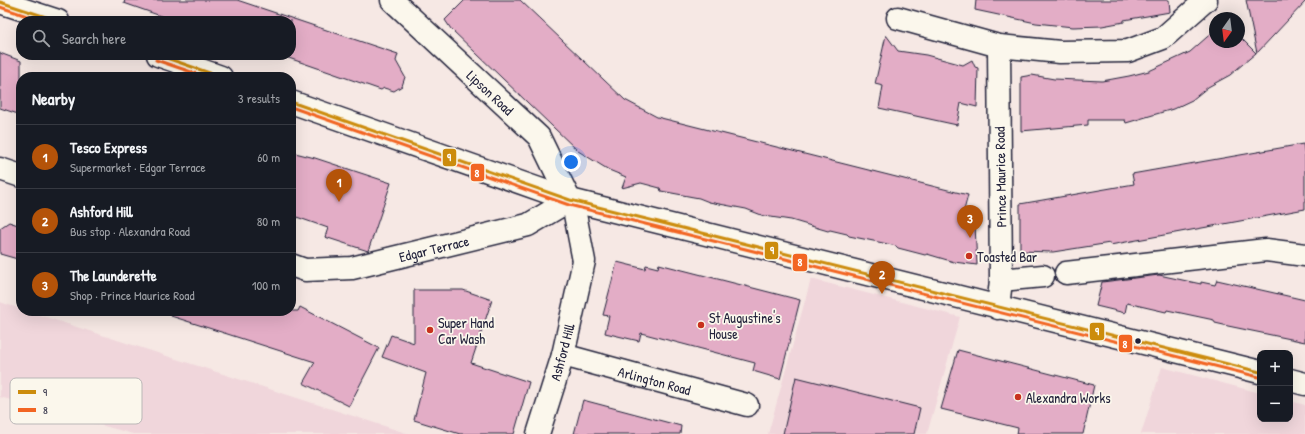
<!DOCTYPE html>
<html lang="en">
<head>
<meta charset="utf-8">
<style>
  :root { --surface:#171b24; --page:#20242c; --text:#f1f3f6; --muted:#9ea1a6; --line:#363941; --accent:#b45309 }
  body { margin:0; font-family:"Patrick Hand",sans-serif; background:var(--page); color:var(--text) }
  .controls { position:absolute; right:12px; bottom:12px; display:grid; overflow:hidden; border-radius:8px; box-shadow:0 4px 16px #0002 }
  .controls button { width:36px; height:36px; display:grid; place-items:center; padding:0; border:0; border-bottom:1px solid var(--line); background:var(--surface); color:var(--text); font:20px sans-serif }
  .compass { position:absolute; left:1209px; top:12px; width:36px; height:36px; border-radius:50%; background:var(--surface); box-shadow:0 4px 16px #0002; rotate:194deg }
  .you { position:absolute; left:571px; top:162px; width:14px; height:14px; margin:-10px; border:3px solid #fff; border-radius:50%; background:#1a73e8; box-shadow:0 0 0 6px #1a73e833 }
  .badge { display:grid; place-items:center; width:26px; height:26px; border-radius:50%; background:var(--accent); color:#fff; font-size:13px; font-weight:700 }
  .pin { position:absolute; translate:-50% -33px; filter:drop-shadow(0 1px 2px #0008) }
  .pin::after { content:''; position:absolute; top:21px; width:14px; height:12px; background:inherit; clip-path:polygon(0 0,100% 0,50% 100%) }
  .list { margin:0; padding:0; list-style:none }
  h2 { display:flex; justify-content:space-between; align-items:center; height:52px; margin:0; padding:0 16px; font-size:17px }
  h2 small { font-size:13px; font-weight:400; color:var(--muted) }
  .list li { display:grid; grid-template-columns:26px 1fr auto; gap:12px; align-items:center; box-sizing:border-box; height:64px; padding:0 16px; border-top:1px solid var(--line) }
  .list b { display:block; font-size:15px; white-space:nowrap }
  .list p { margin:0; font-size:13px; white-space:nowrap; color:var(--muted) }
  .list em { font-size:13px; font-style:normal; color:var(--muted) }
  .icon { flex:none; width:22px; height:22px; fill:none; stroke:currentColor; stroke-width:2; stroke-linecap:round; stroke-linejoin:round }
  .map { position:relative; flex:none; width:1305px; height:434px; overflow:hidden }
  .search { position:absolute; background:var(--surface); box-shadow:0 4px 16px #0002; left:16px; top:16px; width:280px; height:44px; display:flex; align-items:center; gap:10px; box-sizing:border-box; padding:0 14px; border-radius:16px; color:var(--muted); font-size:15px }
  .panel { position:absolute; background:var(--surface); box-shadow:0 4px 16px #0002; left:16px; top:72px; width:280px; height:244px; border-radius:16px }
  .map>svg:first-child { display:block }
  .built { fill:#f0d6db }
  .building { fill:#e3adc6; stroke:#22223b }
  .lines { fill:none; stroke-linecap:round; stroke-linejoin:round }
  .minor-casing { stroke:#22223b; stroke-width:25 }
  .secondary-casing { stroke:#22223b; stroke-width:25 }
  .minor { stroke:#fbf7ec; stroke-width:22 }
  .secondary { stroke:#fbf7ec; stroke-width:22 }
  .bus-1-casing { stroke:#fbf7ec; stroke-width:6 }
  .bus-2-casing { stroke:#fbf7ec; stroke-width:6 }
  .bus-1 { stroke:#cc8c0c; stroke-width:3 }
  .bus-2 { stroke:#f26522; stroke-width:3 }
  .poi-dot { fill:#c8321e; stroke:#fbf7ec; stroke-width:1.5 }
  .bus-dot { fill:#22223b; stroke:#fbf7ec; stroke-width:1.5 }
  .labels { text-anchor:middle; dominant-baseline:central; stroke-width:3.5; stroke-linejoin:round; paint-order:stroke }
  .street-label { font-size:14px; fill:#22223b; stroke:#fbf7ec }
  .poi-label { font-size:14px; fill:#22223b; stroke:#fbf7ec; text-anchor:start }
  .key { fill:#fbf7ec; stroke:#bab7b7; stroke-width:1 }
  .key-label { font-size:11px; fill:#22223b }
  .line-badge { stroke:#fbf7ec; stroke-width:1.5 }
  .badge-label { font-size:11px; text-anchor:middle; font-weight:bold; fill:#fff }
</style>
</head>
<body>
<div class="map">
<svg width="1305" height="434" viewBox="0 0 1305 434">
  <rect width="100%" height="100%" fill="#f6e8e4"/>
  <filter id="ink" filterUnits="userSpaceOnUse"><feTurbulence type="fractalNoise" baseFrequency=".025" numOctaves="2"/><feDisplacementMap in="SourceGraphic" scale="8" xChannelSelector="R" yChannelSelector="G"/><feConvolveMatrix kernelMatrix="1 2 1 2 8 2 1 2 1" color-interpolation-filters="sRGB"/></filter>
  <g filter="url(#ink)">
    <!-- built -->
    <path class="built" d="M 811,279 L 960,317 L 927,434 L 768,434 Z
      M 0,302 L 21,309 L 21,311 L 27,311 L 409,434 L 133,434 L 0,397 Z
      M 1162,367 L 1260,393 L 1260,419 L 1290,419 L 1290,401 L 1305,405 L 1305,434 L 1141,434 Z"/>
    <!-- building -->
    <path class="building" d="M 125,0 L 237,0 L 398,54 L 396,61 L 405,77 L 402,86 L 394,91 L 384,88 L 381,90 L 280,55 L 291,55 L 291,21 L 175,21 L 124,3 Z
      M 465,0 L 520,0 L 625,100 L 657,117 L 968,195 L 961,222 L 975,225 L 977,265 L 954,262 L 927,254 L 925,255 L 898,248 L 896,246 L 888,244 L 849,236 L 847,234 L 830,230 L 828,231 L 791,220 L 764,216 L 746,209 L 709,202 L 699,198 L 661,191 L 660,188 L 641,183 L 622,188 L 626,177 L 609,170 L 578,151 L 451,29 L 445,20 Z
      M 976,0 L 1169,0 L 1170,12 L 1124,20 L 1124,22 L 1102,26 L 1073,27 L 1036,23 L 975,10 Z
      M 1246,0 L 1305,0 L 1305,2 L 1257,53 Z
      M 1215,30 L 1215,42 L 1239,42 L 1239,36 L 1256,53 L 1230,75 L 1208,87 L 1192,100 L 1173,109 L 1126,123 L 1125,120 L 1088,120 L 1088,125 L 1021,131 L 1021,77 L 1032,75 L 1054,79 L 1102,81 L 1129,76 L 1149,71 L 1190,52 Z
      M 886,35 L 898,51 L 926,55 L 963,65 L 972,60 L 975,67 L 978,68 L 977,107 L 961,103 L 957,125 L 879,108 L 883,86 L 875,84 Z
      M 0,53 L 21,61 L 21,115 L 0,108 Z
      M 1303,144 L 1305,157 L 1305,209 L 1110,245 L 1110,243 L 1053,252 L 1020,251 L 1020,204 L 1134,184 L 1132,174 Z
      M 291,152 L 315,158 L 391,183 L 368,251 L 325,237 L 328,228 L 291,215 Z
      M 9,222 L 21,226 L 21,260 L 0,254 L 0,228 Z
      M 617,262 L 645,269 L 646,265 L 658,268 L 659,264 L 800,300 L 780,379 L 753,371 L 755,363 L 641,333 L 639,341 L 605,333 L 609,316 L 603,315 Z
      M 1159,275 L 1201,284 L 1201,282 L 1215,285 L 1217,280 L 1305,300 L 1305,342 L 1228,326 L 1215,323 L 1214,320 L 1167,310 L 1166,312 L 1127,303 L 1125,313 L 1096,306 L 1102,282 Z
      M 414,290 L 463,290 L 492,300 L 471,363 L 529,382 L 514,434 L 460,434 L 414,420 L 426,373 L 382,357 L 391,335 L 414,343 Z
      M 300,307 L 379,348 L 349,406 L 303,383 L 315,362 L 171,316 L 172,311 L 298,311 Z
      M 958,350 L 1094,385 L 1083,434 L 1017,434 L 1018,428 L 941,409 Z
      M 796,377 L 920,408 L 914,434 L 783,434 Z
      M 583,400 L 681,426 L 680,434 L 574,434 Z"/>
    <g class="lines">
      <defs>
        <g id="minor">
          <path id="s1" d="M 392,0 L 539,137 L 574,209 L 584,261 L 563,355 L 538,434"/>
          <path d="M 898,18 L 999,46 L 1060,52 L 1128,51 L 1163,38 L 1206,0"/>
          <path d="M 0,169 L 21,176"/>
          <path id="s2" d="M 291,265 L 305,270 L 352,268 L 528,225 L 570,200"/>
          <path d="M 1066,273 L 1266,250 L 1305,255"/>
          <path d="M 1001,280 L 1043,276"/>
          <path d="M 998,308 L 1001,280 L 999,46"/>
          <path id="s3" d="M 563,355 L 747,405"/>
        </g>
        <path id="secondary" d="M 0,2 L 58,21
          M 158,55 L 221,77
          M 291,102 L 570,200 L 1260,372
          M 1290,380 L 1305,384"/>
      </defs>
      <!-- minor casing -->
      <use href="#minor" class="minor-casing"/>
      <!-- secondary casing -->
      <use href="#secondary" class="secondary-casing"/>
      <!-- minor -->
      <use href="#minor" class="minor"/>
      <!-- secondary -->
      <use href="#secondary" class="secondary"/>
      <defs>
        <path id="bus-1" d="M 0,2 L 58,21
          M 158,55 L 221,77
          M 291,102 L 570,200 L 1260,372"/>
        <path id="bus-2" d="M 0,7 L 42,21
          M 156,60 L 206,77
          M 291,107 L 569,205 L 1259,377"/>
      </defs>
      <!-- bus-1 casing -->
      <use href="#bus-1" class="bus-1-casing"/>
      <!-- bus-2 casing -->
      <use href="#bus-2" class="bus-2-casing"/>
      <!-- bus-1 -->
      <use href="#bus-1" class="bus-1"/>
      <!-- bus-2 -->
      <use href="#bus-2" class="bus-2"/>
    </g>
  </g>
  <!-- markers -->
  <g class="poi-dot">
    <circle cx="969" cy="256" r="4"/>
    <circle cx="701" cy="325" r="4"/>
    <circle cx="430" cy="330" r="4"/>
    <circle cx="1018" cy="397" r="4"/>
  </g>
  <circle class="bus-dot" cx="1138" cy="341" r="3.5"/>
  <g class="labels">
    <!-- street labels -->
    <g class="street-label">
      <text stroke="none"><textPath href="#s1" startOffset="135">Lipson Road</textPath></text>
      <text transform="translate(1000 177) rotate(-91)">Prince Maurice Road</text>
      <text stroke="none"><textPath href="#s2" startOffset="146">Edgar Terrace</textPath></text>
      <text transform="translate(562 352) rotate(-75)">Ashford Hill</text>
      <text stroke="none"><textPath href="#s3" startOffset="95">Arlington Road</textPath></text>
    </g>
    <!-- poi labels -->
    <g class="poi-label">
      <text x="977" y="256">Toasted Bar</text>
      <text x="709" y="317">St Augustine's<tspan x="709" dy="16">House</tspan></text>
      <text x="438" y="322">Super Hand<tspan x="438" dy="16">Car Wash</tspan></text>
      <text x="1026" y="397">Alexandra Works</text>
    </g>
  </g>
  <!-- legend -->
  <rect x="10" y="378" width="132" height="46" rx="6" class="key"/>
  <rect x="18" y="390" width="18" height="4" fill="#cc8c0c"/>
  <rect x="18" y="408" width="18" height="4" fill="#f26522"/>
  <g class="key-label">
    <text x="43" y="396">9</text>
    <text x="43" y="414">8</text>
  </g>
  <g class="line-badge">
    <rect x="442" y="148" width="15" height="19" rx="4" fill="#cc8c0c"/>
    <rect x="470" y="163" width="15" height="19" rx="4" fill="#f26522"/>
    <rect x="764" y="241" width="15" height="19" rx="4" fill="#cc8c0c"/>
    <rect x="792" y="253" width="16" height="19" rx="4" fill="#f26522"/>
    <rect x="1089" y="322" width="16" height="19" rx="4" fill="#cc8c0c"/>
    <rect x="1118" y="334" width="15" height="19" rx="4" fill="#f26522"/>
  </g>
  <g class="badge-label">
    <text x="449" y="161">9</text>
    <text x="477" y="177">8</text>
    <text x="772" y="254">9</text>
    <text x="800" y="266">8</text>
    <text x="1097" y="335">9</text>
    <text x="1125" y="348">8</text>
  </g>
</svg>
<div class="controls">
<button>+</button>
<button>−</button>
</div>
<svg class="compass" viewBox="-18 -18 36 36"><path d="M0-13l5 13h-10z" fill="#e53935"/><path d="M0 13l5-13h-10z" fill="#9ea1a6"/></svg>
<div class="you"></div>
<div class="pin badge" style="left:339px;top:202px">1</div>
<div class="pin badge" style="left:882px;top:294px">2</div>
<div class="pin badge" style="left:970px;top:238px">3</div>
<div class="search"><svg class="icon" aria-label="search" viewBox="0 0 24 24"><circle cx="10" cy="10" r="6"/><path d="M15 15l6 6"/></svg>Search here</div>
<section class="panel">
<h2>Nearby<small>3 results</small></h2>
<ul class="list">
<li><span class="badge">1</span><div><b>Tesco Express</b><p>Supermarket · Edgar Terrace</p></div><em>60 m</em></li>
<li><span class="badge">2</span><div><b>Ashford Hill</b><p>Bus stop · Alexandra Road</p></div><em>80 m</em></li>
<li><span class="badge">3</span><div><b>The Launderette</b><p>Shop · Prince Maurice Road</p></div><em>100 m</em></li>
</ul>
</section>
</div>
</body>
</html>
